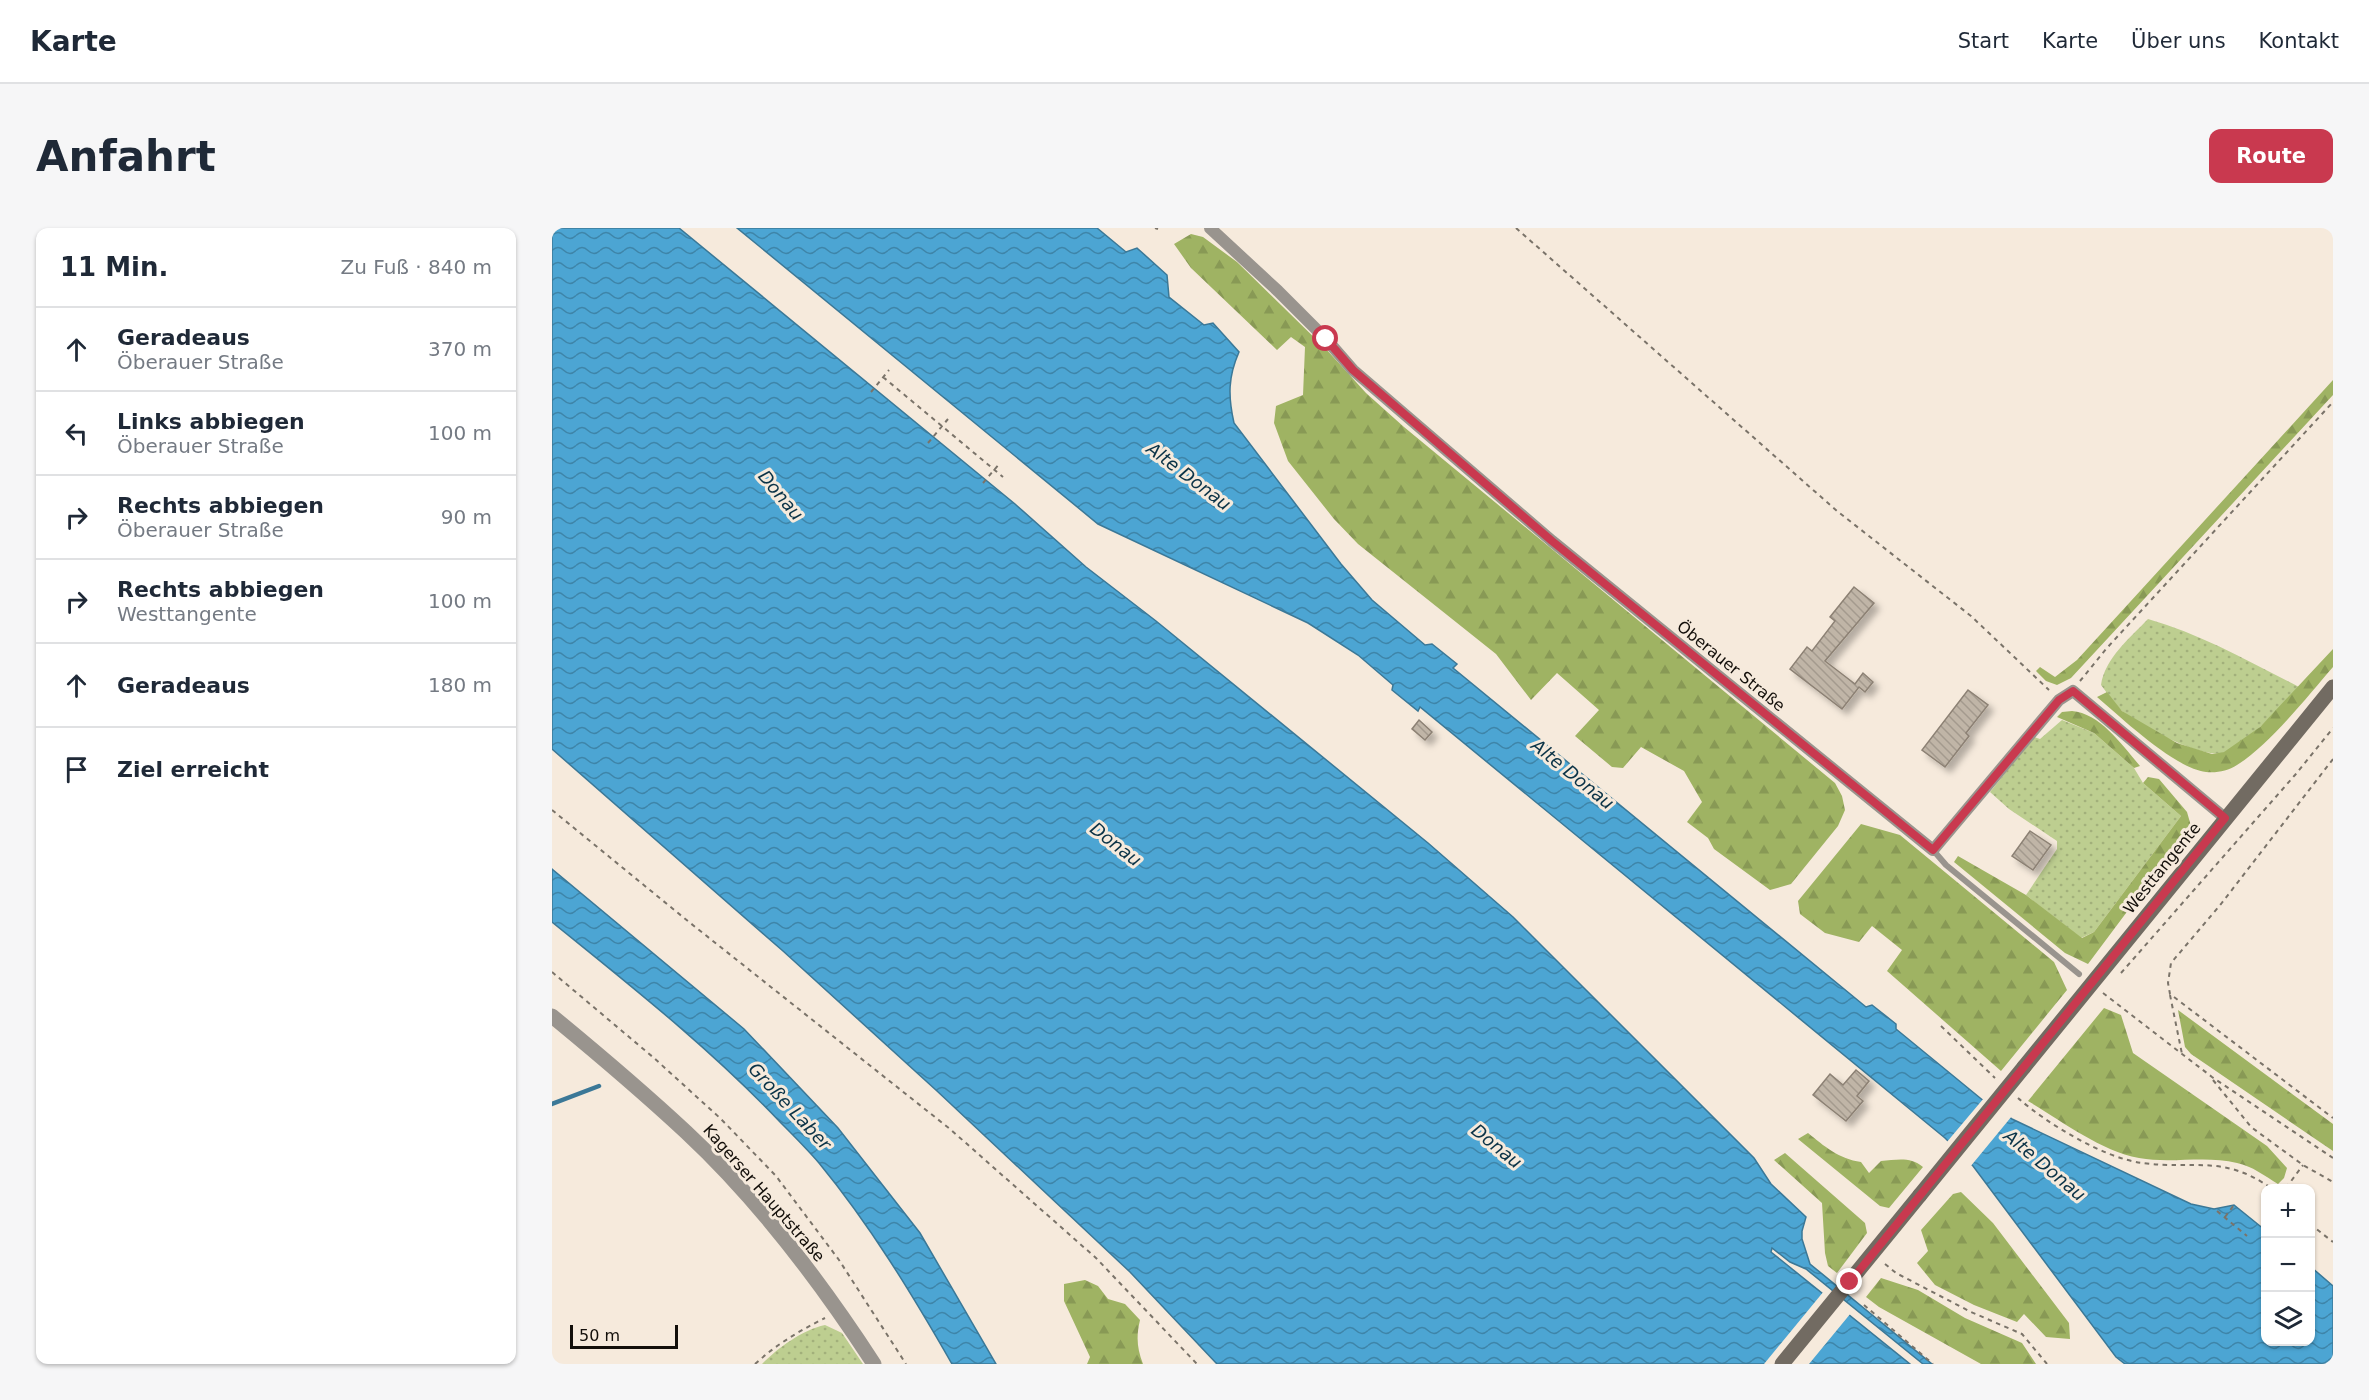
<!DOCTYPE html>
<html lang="de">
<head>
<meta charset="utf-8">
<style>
  :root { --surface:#fff; --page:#f6f6f7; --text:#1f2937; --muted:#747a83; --line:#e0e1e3; --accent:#c9394f }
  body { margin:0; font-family:"DejaVu Sans",sans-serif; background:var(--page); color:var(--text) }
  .controls { position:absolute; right:18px; bottom:18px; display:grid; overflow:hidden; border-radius:12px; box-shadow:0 2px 4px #0004 }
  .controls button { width:54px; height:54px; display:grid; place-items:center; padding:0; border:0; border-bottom:2px solid var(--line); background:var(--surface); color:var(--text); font:30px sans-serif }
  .scale { position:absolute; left:18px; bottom:15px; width:108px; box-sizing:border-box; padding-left:6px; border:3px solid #130f0a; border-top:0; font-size:16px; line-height:21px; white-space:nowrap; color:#130f0a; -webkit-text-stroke:4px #f6eadc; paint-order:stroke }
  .stop { position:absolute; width:18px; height:18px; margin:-14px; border:4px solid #c9394f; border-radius:50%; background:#fff }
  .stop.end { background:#c9394f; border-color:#fff; box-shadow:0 2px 6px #0008 }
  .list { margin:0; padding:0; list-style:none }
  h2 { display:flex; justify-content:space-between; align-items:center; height:78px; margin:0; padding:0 24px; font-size:26px }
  h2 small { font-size:20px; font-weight:400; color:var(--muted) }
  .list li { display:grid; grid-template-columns:39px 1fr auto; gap:18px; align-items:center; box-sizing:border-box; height:84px; padding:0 24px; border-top:2px solid var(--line) }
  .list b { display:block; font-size:22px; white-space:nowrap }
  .list p { margin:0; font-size:20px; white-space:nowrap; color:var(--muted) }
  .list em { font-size:20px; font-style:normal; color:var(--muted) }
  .icon { flex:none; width:33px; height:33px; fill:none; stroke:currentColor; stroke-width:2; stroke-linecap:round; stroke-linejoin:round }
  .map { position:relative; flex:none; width:1781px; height:1136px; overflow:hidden; border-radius:12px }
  header { display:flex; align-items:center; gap:36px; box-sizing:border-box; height:84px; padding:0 30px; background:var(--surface); border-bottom:2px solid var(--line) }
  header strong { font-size:28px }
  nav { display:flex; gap:33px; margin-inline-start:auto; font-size:21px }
  .intro { display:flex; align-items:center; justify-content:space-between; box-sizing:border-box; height:144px; padding:0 36px }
  h1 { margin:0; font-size:42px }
  .button { padding:15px 27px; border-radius:12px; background:var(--accent); color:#fff; font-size:21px; font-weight:700 }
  main { display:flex; gap:36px; padding:0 36px }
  aside { flex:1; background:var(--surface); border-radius:12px; box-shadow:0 2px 4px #0004 }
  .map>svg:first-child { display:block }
  .grass { fill:url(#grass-dots) }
  .forest { fill:url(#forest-firs) }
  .water { fill:url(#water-waves); stroke:#3b7897; stroke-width:1.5 }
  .pier { fill:#f6eadc }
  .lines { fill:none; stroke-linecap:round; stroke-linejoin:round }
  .stream { stroke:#3b7897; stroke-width:4.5 }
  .building { fill:url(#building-back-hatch); stroke:#8c8174; stroke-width:1.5; filter:url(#shadow) }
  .path { stroke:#7a7369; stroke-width:2; stroke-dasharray:4.5 4.5; stroke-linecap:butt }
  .service { stroke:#99948e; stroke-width:6 }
  .minor { stroke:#99948e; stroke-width:12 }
  .tertiary { stroke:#99948e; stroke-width:15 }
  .secondary { stroke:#726b62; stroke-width:15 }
  .secondary-bridge { stroke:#726b62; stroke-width:15 }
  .route { stroke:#c9394f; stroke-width:8 }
  .labels { text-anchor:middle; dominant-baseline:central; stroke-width:6; stroke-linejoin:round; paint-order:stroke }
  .street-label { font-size:16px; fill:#130f0a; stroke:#f6eadc }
  .water-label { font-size:18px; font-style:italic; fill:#0b3347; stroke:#f6eadc }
</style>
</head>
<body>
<header>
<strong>Karte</strong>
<nav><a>Start</a><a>Karte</a><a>Über uns</a><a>Kontakt</a></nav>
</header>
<div class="intro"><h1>Anfahrt</h1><a class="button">Route</a></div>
<main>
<aside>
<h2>11 Min.<small>Zu Fuß · 840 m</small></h2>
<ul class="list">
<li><svg class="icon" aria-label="ahead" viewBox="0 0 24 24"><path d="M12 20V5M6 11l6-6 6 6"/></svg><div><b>Geradeaus</b><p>Öberauer Straße</p></div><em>370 m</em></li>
<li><svg class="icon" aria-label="left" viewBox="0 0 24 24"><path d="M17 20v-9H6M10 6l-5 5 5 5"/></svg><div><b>Links abbiegen</b><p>Öberauer Straße</p></div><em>100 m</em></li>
<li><svg class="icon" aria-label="right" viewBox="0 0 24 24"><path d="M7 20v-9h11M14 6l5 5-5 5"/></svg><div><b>Rechts abbiegen</b><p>Öberauer Straße</p></div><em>90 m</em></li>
<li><svg class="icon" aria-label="right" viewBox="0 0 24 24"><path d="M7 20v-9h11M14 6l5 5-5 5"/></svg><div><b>Rechts abbiegen</b><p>Westtangente</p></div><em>100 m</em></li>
<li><svg class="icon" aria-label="ahead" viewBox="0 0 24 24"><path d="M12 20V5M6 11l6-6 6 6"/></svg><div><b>Geradeaus</b></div><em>180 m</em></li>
<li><svg class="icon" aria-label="arrive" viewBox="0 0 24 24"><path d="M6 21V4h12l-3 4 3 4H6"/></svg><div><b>Ziel erreicht</b></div></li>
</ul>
</aside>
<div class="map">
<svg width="1781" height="1136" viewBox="0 0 1781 1136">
  <defs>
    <pattern id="grass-dots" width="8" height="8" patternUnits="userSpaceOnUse" patternTransform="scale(1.5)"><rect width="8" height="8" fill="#bdce90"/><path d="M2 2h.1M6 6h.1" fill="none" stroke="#a2b07b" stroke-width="1.8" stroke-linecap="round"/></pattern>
    <pattern id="forest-firs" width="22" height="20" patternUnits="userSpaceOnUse" patternTransform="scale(1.5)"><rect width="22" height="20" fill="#9fb363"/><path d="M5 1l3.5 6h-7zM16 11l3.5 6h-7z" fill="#895"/></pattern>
    <pattern id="water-waves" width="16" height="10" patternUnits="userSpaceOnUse" patternTransform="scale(1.5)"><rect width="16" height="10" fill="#4ca5d3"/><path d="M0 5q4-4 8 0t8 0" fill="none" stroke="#3e85a9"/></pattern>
    <pattern id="building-back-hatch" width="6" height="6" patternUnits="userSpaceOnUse" patternTransform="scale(1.5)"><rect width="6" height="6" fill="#c0b5a7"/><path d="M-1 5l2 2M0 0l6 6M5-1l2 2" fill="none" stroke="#a49a8e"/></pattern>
    <filter id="shadow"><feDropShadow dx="5.5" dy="5.5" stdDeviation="3" flood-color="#0004"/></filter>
  </defs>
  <rect width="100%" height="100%" fill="#f6eadc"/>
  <!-- grass -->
  <path class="grass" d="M 1596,391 C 1649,406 1698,434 1747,459 C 1730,477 1693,519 1670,525 C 1649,530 1585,497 1569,482 C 1562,475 1555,465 1549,457 C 1553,430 1578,410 1596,391 Z
    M 1510,492 L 1542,505 L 1582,540 L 1591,555 L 1629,588 L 1542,704 L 1529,710 L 1474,667 L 1505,621 L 1505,613 L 1457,581 L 1438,564 L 1482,509 L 1488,511 Z
    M 273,1097 L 290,1105 L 311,1136 L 210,1136 C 226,1120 250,1102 273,1097 Z"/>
  <!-- forest -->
  <path class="forest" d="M 639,6 L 651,9 L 685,34 L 774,121 L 814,165 L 852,199 L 1283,555 L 1290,568 L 1293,582 L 1286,598 L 1239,656 L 1218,662 L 1162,621 L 1156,610 L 1135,594 L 1150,574 L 1132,543 L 1089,519 L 1071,540 L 1060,539 L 1023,508 L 1047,482 L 1005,445 L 979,472 L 944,426 L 806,316 L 782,291 L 736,233 L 722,195 L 724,178 L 751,167 L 753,119 L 739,109 L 725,122 L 639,40 L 622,16 Z
    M 1781,152 L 1781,167 L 1519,450 L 1505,457 L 1494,453 L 1484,443 L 1488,439 L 1503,449 L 1525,432 Z
    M 1781,421 L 1781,439 C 1756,468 1717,517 1685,537 C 1676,543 1665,545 1654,544 C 1622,540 1571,491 1545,469 L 1555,464 L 1570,483 L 1625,515 L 1660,526 L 1672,524 L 1708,499 Z
    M 1520,483 C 1548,485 1571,518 1588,538 L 1582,540 L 1542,505 L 1505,489 L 1510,484 Z
    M 1596,549 L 1607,551 L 1635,584 L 1639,598 L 1536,736 L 1513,725 L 1402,634 L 1406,628 L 1474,667 L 1530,710 L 1542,704 L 1629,588 L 1591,555 Z
    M 1309,596 L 1348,607 L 1502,734 L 1515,762 L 1449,843 L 1335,743 L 1350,722 L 1320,698 L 1307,714 L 1273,705 L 1248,686 L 1246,673 Z
    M 1552,780 L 1569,787 L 1581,825 L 1715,918 L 1735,940 L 1732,950 L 1726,956 C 1713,948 1700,938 1685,935 C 1653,927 1619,936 1587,930 C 1547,922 1510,893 1476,873 Z
    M 1626,782 L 1781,896 L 1781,923 L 1639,826 L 1633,819 Z
    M 1256,905 C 1272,918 1287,931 1309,934 L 1317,945 L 1329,933 C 1344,932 1358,928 1371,939 L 1337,980 L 1328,978 L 1246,911 Z
    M 1233,925 L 1313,995 L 1315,1005 L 1285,1045 L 1276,1038 L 1273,1025 L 1270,975 L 1222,932 Z
    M 1409,964 L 1441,995 L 1517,1095 L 1518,1111 L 1494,1109 L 1472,1086 L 1465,1094 L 1422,1077 L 1383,1057 L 1365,1035 L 1376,1023 L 1369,1002 L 1401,966 Z
    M 1329,1050 L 1366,1062 L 1413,1090 L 1470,1115 L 1484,1136 L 1429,1136 L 1327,1079 L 1314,1069 Z
    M 533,1052 L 546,1058 L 556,1071 L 573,1076 L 588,1092 C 584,1109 585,1120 591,1136 L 535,1136 L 538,1129 L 512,1073 L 512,1056 Z"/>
  <!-- water -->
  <path class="water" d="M 0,0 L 127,0 L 463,276 L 534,339 L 604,393 L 876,615 L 961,689 L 1202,930 L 1219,956 L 1254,989 L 1250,1003 L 1250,1011 L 1258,1036 L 1380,1136 L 1371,1136 L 1254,1041 L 1238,1034 L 1220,1020 L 1219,1024 L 1358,1136 L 665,1136 L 578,1044 L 385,863 L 231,723 L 0,521 Z
    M 185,0 L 545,0 L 574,24 L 585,20 L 615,47 L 617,69 L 652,97 L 661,95 L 687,124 C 676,149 676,168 682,195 L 789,336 L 820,372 L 873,417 L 880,416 L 905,436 L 901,440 L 1314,779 L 1320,777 L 1344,796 L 1344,801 L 1433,874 L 1460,891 L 1639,976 L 1662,981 L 1682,977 L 1713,1002 L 1714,1114 L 1758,1114 L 1759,1039 L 1781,1058 L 1781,1136 L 1573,1136 L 1564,1129 L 1421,938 L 1393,910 L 868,479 L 866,483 L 840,462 L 841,457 L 806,427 L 756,395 L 546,296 Z
    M 0,641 L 192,801 L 286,900 L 368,1005 L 444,1136 L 400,1136 C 360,1066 318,997 267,935 C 255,921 242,908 229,895 C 159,821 79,758 0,694 Z"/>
  <!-- pier -->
  <path class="pier" d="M 1432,870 L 1460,888 L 1418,939 L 1394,915 Z
    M 1272,1063 L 1299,1085 L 1257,1136 L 1212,1136 Z"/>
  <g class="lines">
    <!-- stream -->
    <path class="stream" d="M 0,876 L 47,858"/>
  </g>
  <!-- building -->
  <path class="building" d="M 1302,359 L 1322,375 L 1273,433 L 1303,456 L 1311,445 L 1321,454 L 1313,464 L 1307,459 L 1290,481 L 1238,441 L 1255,419 L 1260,423 L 1283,393 L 1278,389 Z
    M 1416,462 L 1436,477 L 1414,505 L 1417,508 L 1393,539 L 1370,522 Z
    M 867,492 L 880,504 L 873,512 L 860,501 Z
    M 1478,603 L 1499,617 L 1481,642 L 1460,628 Z
    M 1304,842 L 1317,853 L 1305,868 L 1311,873 L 1294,893 L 1261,867 L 1278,846 L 1291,857 Z"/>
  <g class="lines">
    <!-- path -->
    <path class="path" d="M 603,0 L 606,1
      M 964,0 L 1285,283 L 1419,388 L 1497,462
      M 331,149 L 451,249
      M 319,164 L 337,142
      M 376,215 L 396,191
      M 431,255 L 448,235
      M 1528,453 L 1554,421 L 1781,174
      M 1781,531 L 1669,676 L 1619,735 L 1616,755 L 1618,766 L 1781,890
      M 0,582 L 137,694 L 398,901 L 544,1030 L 645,1136
      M 0,744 L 102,830 L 169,891 L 224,948 L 287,1032 L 354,1136
      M 1569,745 L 1743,547 L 1781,500
      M 1551,765 L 1660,849 L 1781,930
      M 1618,767 L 1630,826
      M 1389,798 L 1443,850
      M 1661,852 L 1699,899 L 1751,937 L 1781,954
      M 1466,870 C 1494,895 1553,931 1591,935 C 1643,942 1670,926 1719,960
      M 1734,960 L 1751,937
      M 1665,983 L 1695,1008
      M 1673,989 L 1682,977
      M 1758,996 L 1781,1014
      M 1333,1036 L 1344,1045 L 1419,1084 L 1470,1106 L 1495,1136
      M 1312,1077 L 1381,1136
      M 0,1135 L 1,1136
      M 203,1136 C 225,1116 247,1103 273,1090"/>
    <!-- service -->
    <path class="service" d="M 1381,622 L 1394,637 L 1527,746"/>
    <!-- minor -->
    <path class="minor" d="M 658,0 L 726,63 L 774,111 L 801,142 L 1000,313 L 1381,622 L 1507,472 L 1521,463 L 1673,590"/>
    <!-- tertiary -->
    <path class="tertiary" d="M 0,788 C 45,825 91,864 134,904 C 207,972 268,1053 322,1136"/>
    <!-- secondary -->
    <path class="secondary" d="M 1472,839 L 1781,459
      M 1230,1136 L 1368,967"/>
    <!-- secondary-bridge -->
    <path class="secondary-bridge" d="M 1368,967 L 1472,839"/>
  </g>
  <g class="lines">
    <!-- route -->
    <path class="route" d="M 774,111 L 801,142 L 1000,313 L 1381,622 L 1507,472 L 1521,463 L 1673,590 L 1298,1054"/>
  </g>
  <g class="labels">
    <!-- street labels -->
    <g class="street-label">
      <text transform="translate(1179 438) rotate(39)">Öberauer Straße</text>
      <text transform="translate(1610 640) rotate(-51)">Westtangente</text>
      <text transform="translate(212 965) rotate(49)">Kagerser Hauptstraße</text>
    </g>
    <!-- water labels -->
    <g class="water-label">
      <text transform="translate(637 248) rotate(37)">Alte Donau</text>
      <text transform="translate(229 267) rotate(50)">Donau</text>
      <text transform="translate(1021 546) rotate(39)">Alte Donau</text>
      <text transform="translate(564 616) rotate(38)">Donau</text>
      <text transform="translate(238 878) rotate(47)">Große Laber</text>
      <text transform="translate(945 918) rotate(39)">Donau</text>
      <text transform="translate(1493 937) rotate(40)">Alte Donau</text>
    </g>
  </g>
</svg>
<div class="controls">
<button>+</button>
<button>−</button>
<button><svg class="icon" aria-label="layers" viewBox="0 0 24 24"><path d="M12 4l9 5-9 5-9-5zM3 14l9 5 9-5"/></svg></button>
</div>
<div class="scale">50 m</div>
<div class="stop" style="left:774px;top:111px"></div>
<div class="stop end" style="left:1298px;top:1054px"></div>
</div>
</main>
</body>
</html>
